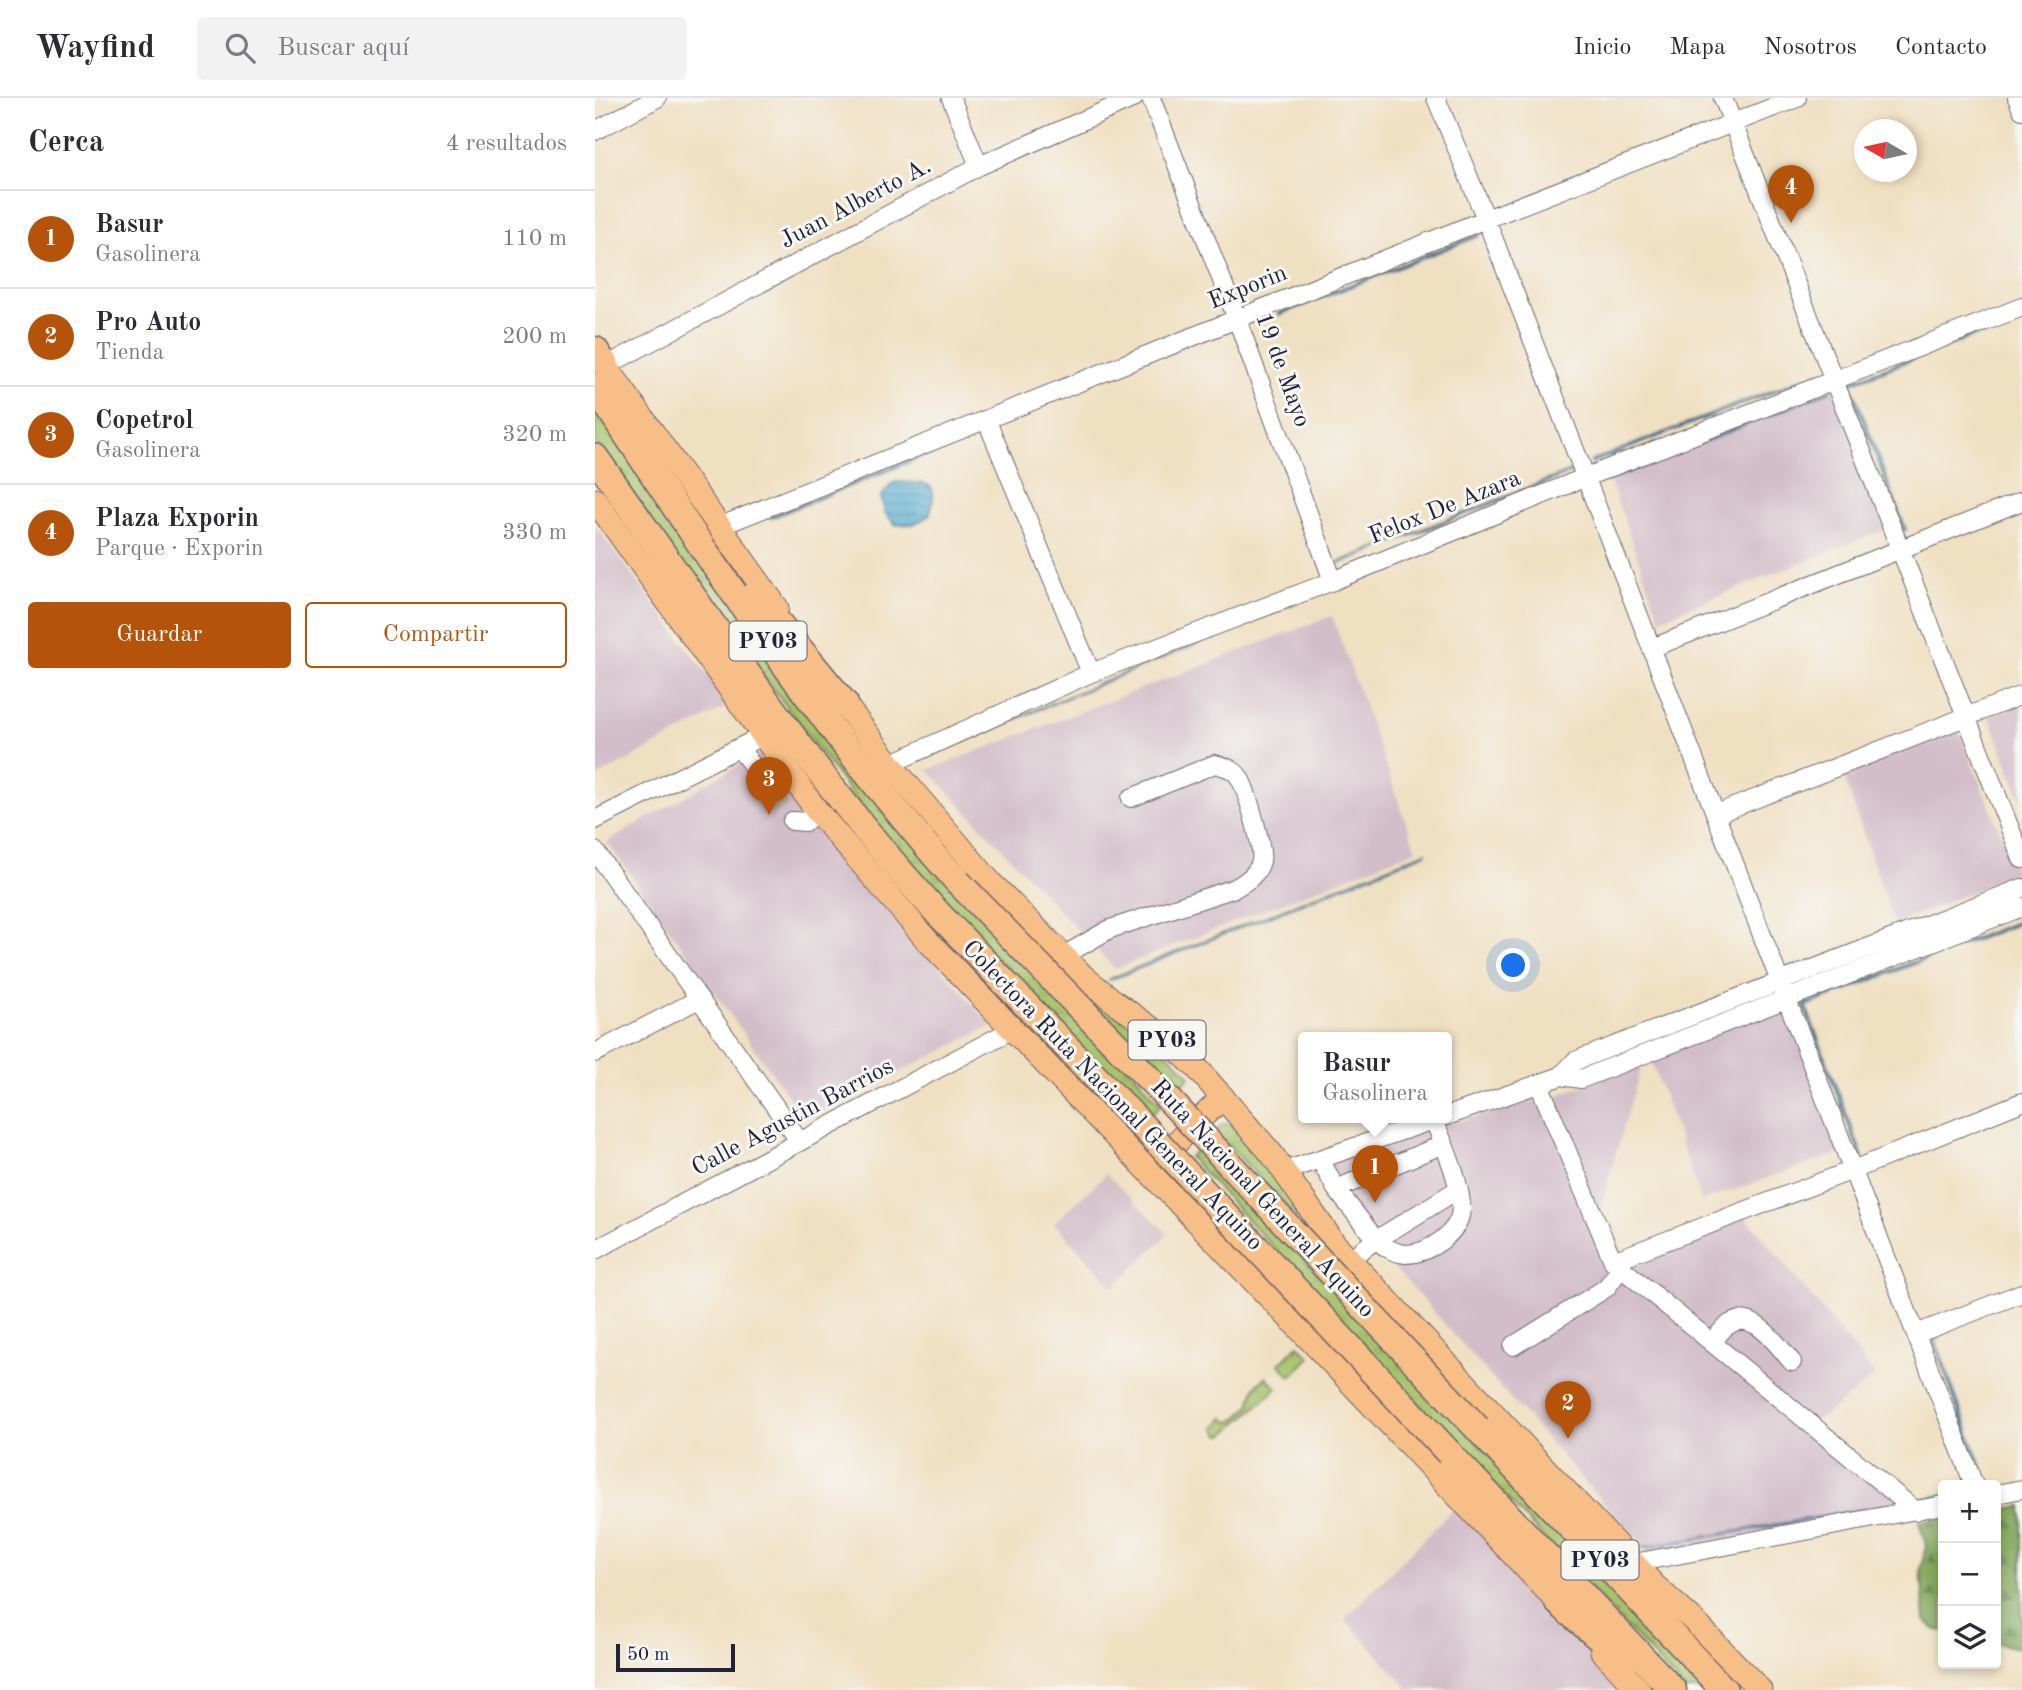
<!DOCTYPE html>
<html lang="es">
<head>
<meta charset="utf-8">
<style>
  :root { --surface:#fff; --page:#f2f2f3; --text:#2b2b33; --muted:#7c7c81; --line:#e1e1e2; --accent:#b45309 }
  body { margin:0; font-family:"Old Standard TT",serif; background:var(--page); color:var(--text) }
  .controls { position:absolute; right:21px; bottom:21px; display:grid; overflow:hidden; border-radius:7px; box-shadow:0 4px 10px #0003 }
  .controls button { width:63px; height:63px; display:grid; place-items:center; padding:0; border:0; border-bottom:2px solid var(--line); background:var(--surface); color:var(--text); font:35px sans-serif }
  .compass { position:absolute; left:1259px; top:21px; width:63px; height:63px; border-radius:50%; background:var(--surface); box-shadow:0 4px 10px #0003; rotate:279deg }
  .scale { position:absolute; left:21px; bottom:18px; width:119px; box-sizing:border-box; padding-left:7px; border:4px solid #22223b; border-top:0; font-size:19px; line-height:24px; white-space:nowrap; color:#22223b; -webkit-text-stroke:5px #f6f6f2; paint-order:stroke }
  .you { position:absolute; left:919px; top:868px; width:24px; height:24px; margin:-18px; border:5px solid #fff; border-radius:50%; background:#1a73e8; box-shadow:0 0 0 10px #1a73e833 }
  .badge { display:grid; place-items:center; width:46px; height:46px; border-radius:50%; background:var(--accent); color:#fff; font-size:23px; font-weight:700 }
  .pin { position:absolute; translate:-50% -58px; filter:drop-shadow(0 2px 4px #0008) }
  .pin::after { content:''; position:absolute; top:37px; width:24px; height:21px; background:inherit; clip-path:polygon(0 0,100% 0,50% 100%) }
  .popup { position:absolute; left:703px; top:934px; width:154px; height:91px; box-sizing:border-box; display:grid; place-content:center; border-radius:7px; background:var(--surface); filter:drop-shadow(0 2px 5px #0005); font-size:23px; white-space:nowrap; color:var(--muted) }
  .popup b { font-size:26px; color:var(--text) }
  .popup::after { content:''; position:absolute; left:50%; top:100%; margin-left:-14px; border:14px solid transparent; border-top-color:var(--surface) }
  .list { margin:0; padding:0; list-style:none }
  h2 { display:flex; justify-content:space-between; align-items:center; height:91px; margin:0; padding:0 28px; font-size:30px }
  h2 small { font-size:23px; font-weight:400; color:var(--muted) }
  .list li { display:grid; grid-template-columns:46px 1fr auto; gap:21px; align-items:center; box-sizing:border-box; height:98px; padding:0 28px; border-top:2px solid var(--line) }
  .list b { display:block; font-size:26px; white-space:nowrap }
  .list p { margin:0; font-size:23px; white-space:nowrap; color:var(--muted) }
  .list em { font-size:23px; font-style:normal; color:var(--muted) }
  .actions { display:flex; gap:14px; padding:21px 28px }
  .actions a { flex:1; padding:16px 0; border:2px solid var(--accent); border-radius:7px; text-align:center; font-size:24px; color:var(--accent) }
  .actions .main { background:var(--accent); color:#fff }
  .icon { flex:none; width:38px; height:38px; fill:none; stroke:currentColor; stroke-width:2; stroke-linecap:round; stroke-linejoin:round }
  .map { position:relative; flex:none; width:1427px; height:1592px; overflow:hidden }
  header { display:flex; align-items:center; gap:42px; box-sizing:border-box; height:98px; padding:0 35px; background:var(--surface); border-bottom:2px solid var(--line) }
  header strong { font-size:33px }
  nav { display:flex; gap:38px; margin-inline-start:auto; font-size:24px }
  .search { width:490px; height:63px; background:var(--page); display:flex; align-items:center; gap:18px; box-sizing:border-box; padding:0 24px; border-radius:7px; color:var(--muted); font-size:26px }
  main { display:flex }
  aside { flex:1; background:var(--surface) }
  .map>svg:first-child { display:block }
  .industrial { fill:#d2bdc8 }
  .grass { fill:url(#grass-tufts); stroke:#647252; stroke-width:2 }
  .forest { fill:url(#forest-firs); stroke:#53664c; stroke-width:2 }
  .water { fill:url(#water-rules); stroke:#386684; stroke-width:2 }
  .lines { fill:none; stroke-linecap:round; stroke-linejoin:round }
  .minor-tunnel { stroke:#c7baa7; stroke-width:18; stroke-dasharray:18 9; stroke-linecap:butt }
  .minor-casing { stroke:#6a646a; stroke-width:20 }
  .major-casing { stroke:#6a646a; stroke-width:25 }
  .highway-casing { stroke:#6a646a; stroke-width:29 }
  .minor { stroke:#fff; stroke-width:18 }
  .major { stroke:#f7be87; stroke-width:23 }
  .highway { stroke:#f7be87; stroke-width:26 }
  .highway-bridge-casing { stroke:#6a646a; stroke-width:29; stroke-linecap:butt }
  .highway-bridge { stroke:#f7be87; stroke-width:26 }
  .labels { text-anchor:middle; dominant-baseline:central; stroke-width:6; stroke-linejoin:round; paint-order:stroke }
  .shield { fill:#f6f6f2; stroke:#626272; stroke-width:2 }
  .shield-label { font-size:23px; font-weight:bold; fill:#22223b }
  .street-label { font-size:24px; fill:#22223b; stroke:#f6f6f2 }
</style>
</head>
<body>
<header>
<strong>Wayfind</strong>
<div class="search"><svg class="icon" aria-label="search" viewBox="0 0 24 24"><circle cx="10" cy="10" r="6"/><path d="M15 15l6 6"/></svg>Buscar aquí</div>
<nav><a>Inicio</a><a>Mapa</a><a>Nosotros</a><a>Contacto</a></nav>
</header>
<main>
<aside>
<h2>Cerca<small>4 resultados</small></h2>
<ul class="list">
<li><span class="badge">1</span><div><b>Basur</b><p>Gasolinera</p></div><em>110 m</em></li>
<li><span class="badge">2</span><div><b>Pro Auto</b><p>Tienda</p></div><em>200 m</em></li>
<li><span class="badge">3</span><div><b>Copetrol</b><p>Gasolinera</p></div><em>320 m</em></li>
<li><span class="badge">4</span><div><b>Plaza Exporin</b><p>Parque · Exporin</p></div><em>330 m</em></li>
</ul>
<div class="actions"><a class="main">Guardar</a><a>Compartir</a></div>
</aside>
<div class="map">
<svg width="1427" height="1592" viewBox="0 0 1427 1592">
  <defs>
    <pattern id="grass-tufts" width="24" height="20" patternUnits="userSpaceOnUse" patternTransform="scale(1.75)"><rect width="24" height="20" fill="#a6c36a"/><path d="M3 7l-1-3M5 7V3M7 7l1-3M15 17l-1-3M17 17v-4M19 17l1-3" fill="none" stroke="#8fa75d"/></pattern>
    <pattern id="forest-firs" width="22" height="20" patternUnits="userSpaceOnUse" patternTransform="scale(1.75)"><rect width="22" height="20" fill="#84a95e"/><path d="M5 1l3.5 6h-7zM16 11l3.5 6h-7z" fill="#6c894f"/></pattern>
    <pattern id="water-rules" width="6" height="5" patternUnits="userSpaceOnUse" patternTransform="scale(1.75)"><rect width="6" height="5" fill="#4faacd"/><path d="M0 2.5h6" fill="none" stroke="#418aa8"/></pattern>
  </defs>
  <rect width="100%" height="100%" fill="#f6f6f2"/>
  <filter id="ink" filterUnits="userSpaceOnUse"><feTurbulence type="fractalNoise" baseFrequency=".0143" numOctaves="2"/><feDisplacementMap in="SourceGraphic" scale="14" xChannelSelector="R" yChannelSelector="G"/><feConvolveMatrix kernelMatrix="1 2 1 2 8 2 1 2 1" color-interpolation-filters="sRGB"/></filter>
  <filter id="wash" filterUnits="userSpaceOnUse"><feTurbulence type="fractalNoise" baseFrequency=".00686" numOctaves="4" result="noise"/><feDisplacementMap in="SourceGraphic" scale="28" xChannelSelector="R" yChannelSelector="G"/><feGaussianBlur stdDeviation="1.57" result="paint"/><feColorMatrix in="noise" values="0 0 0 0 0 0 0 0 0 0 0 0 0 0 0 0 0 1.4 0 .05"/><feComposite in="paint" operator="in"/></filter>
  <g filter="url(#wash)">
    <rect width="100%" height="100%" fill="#f0e0c2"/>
    <!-- industrial -->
    <path class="industrial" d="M 1253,287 L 1299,428 L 1065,521 L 1013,378 Z
      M 0,427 L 135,607 L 0,680 Z
      M 737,518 L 821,752 L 520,871 L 333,672 Z
      M 1427,605 L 1427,703 L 1394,618 Z
      M 1363,631 L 1422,775 L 1299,826 L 1248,676 Z
      M 164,655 L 278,793 L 397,928 L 210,1021 L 12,744 Z
      M 1199,898 L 1247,1054 L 1107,1103 L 1053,954 Z
      M 1048,963 L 1000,1127 L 1044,1167 L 1143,1109 L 1280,1277 L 1228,1319 L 1216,1322 L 1306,1403 L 1276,1409 L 1286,1418 L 1053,1455 L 706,1065 L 966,996 Z
      M 511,1076 L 573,1136 L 519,1189 L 459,1125 Z
      M 861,1408 L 1031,1592 L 815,1592 L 750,1521 Z"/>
    <!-- grass -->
    <path class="grass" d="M 0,305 L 97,449 L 566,1007 L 552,1020 L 293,745 L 81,460 L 0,343 Z
      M 230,601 L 595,978 L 582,992 L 329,732 Z
      M 628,1026 L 637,1026 L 898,1328 L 622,1035 L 622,1031 Z
      M 604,1050 L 1117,1592 L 1090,1592 L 594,1059 Z
      M 703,1247 L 715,1259 L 696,1278 L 684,1266 Z
      M 671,1279 L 682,1290 L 629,1337 L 625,1337 L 620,1330 L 628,1320 L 634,1324 L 639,1323 L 655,1308 L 660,1289 Z"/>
    <!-- forest -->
    <path class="forest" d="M 1427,1408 L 1427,1551 L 1401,1545 L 1401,1412 Z
      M 1348,1420 L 1348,1533 L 1339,1531 L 1330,1522 L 1326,1471 L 1331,1447 L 1324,1424 Z"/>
    <!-- water -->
    <path class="water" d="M 884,136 L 884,138 L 684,217 L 683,215 Z
      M 1427,217 L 1427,220 L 1256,285 L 1311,432 L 1309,433 L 1253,284 Z
      M 1225,274 L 1226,275 L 996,365 L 996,363 Z
      M 1235,292 L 1236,293 L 1012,383 L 1012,381 Z
      M 376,336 L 377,339 L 176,420 L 175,418 Z
      M 978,372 L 978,374 L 745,465 L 744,464 Z
      M 301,384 C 332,386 346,380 334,418 L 319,426 L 301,427 L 290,415 L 286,399 L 296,386 Z
      M 736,490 L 332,658 L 331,657 Z
      M 831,754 L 831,755 L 515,882 L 514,881 Z
      M 1427,822 L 1427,824 L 1211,908 L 1268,1059 L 1266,1060 L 1208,906 Z
      M 1337,1238 L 1339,1238 L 1393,1387 L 1389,1387 Z
      M 1348,1397 L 1348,1400 L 1046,1450 Z"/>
  </g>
  <g filter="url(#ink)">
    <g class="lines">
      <!-- minor-tunnel -->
      <path class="minor-tunnel" d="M 178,694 L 197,723"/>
      <defs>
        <path id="minor" d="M 356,0 L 384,68
          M 556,0 L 642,221 L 738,483
          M 841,0 L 891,121 L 1379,1387
          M 1128,0 L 1427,761
          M 1422,0 L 1427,12
          M 0,33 L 62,0
          M 11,268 L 384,68 L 539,0
          M 392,323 L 496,575
          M 123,429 L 891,121 L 1202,0
          M 1057,550 L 1427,403
          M 144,650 L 178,694
          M 295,666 L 496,575 L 738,483 L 991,379 L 1427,209
          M 1121,716 L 1427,597
          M 0,722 L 167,638
          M 197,723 L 210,724 L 222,713
          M 0,753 L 205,1044
          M 468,858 L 515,831 L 640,790 C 651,784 663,776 666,763 C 669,751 651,689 644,679 C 638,670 630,669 620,666 L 536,700
          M 0,955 L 104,901
          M 966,978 L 980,963 L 1427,790
          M 944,986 L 1018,1163 L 1321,1413
          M 852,1018 L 966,978 L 986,981 L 1427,809
          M 725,1061 L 741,1091 L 781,1142 L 862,1092
          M 690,1073 L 847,1019
          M 741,1091 L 849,1046
          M 0,1152 L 418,931
          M 754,1161 L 781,1142 C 790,1149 798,1155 811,1156 C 833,1156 865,1135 866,1111 C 867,1087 848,1045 839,1022
          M 1018,1163 L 1258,1072 L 1427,1004
          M 1321,1236 L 1427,1195
          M 1117,1245 C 1122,1239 1126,1232 1132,1228 C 1157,1208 1183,1248 1197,1264
          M 918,1248 L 1011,1190 L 1026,1170
          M 1401,1396 L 1427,1391
          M 1039,1465 L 1348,1407"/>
        <path id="major" d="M 11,268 L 182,510
          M 0,402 L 222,713 L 331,841 L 721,1248 L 975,1517
          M 240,593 L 295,666 L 396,785 L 489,879 L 521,905 L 570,940 L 601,969 L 676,1055 L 739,1145 L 1060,1488 L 1099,1523 L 1165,1592
          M 559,1066 L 628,999
          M 1007,1553 L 1044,1592"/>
        <path id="highway" d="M 0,252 L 11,268
          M 0,289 C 113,460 227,631 363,784
          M 0,359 C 109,512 211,671 338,810
          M 160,497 L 250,606
          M 883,1331 L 1129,1592
          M 854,1355 L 1078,1592
          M 963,1504 L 1030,1563"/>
      </defs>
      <!-- minor casing -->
      <use href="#minor" class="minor-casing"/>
      <!-- major casing -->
      <use href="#major" class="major-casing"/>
      <!-- highway casing -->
      <use href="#highway" class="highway-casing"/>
      <!-- minor -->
      <use href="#minor" class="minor"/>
      <!-- major -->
      <use href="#major" class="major"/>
      <!-- highway -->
      <use href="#highway" class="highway"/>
      <defs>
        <path id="highway-bridge" d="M 363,784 L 564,991 L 883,1331
          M 338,810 L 538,1018 L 854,1355"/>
      </defs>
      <!-- highway-bridge casing -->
      <use href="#highway-bridge" class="highway-bridge-casing"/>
      <!-- highway-bridge -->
      <use href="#highway-bridge" class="highway-bridge"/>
    </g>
  </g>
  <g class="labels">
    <!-- shield labels -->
    <g class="shield">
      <rect x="134.5" y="523.5" width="77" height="39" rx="5"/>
      <rect x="533.5" y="922.5" width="77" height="39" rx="5"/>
      <rect x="966.5" y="1442.5" width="77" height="39" rx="5"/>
    </g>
    <g class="shield-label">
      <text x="173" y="543">PY03</text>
      <text x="572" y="942">PY03</text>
      <text x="1005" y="1462">PY03</text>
    </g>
    <!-- street labels -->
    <g class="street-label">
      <text transform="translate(261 106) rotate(-28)">Juan Alberto A.</text>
      <text transform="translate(653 190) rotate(-22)">Exporin</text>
      <text transform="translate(687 272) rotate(70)">19 de Mayo</text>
      <text transform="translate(850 410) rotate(-22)">Felox De Azara</text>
      <text transform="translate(517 998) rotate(46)">Colectora Ruta Nacional General Aquino</text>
      <text transform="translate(198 1020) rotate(-28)">Calle Agustin Barrios</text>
      <text transform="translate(667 1101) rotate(47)">Ruta Nacional General Aquino</text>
    </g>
  </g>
</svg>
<div class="controls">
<button>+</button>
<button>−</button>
<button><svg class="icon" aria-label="layers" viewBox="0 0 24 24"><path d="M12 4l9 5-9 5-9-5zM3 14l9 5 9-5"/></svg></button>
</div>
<svg class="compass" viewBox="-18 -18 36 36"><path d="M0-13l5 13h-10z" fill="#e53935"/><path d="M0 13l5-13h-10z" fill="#7c7c81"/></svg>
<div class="scale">50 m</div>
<div class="you"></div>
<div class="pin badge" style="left:780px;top:1105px">1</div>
<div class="popup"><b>Basur</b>Gasolinera</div>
<div class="pin badge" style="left:973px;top:1341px">2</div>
<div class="pin badge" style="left:174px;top:717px">3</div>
<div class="pin badge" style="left:1196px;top:125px">4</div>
</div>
</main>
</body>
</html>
